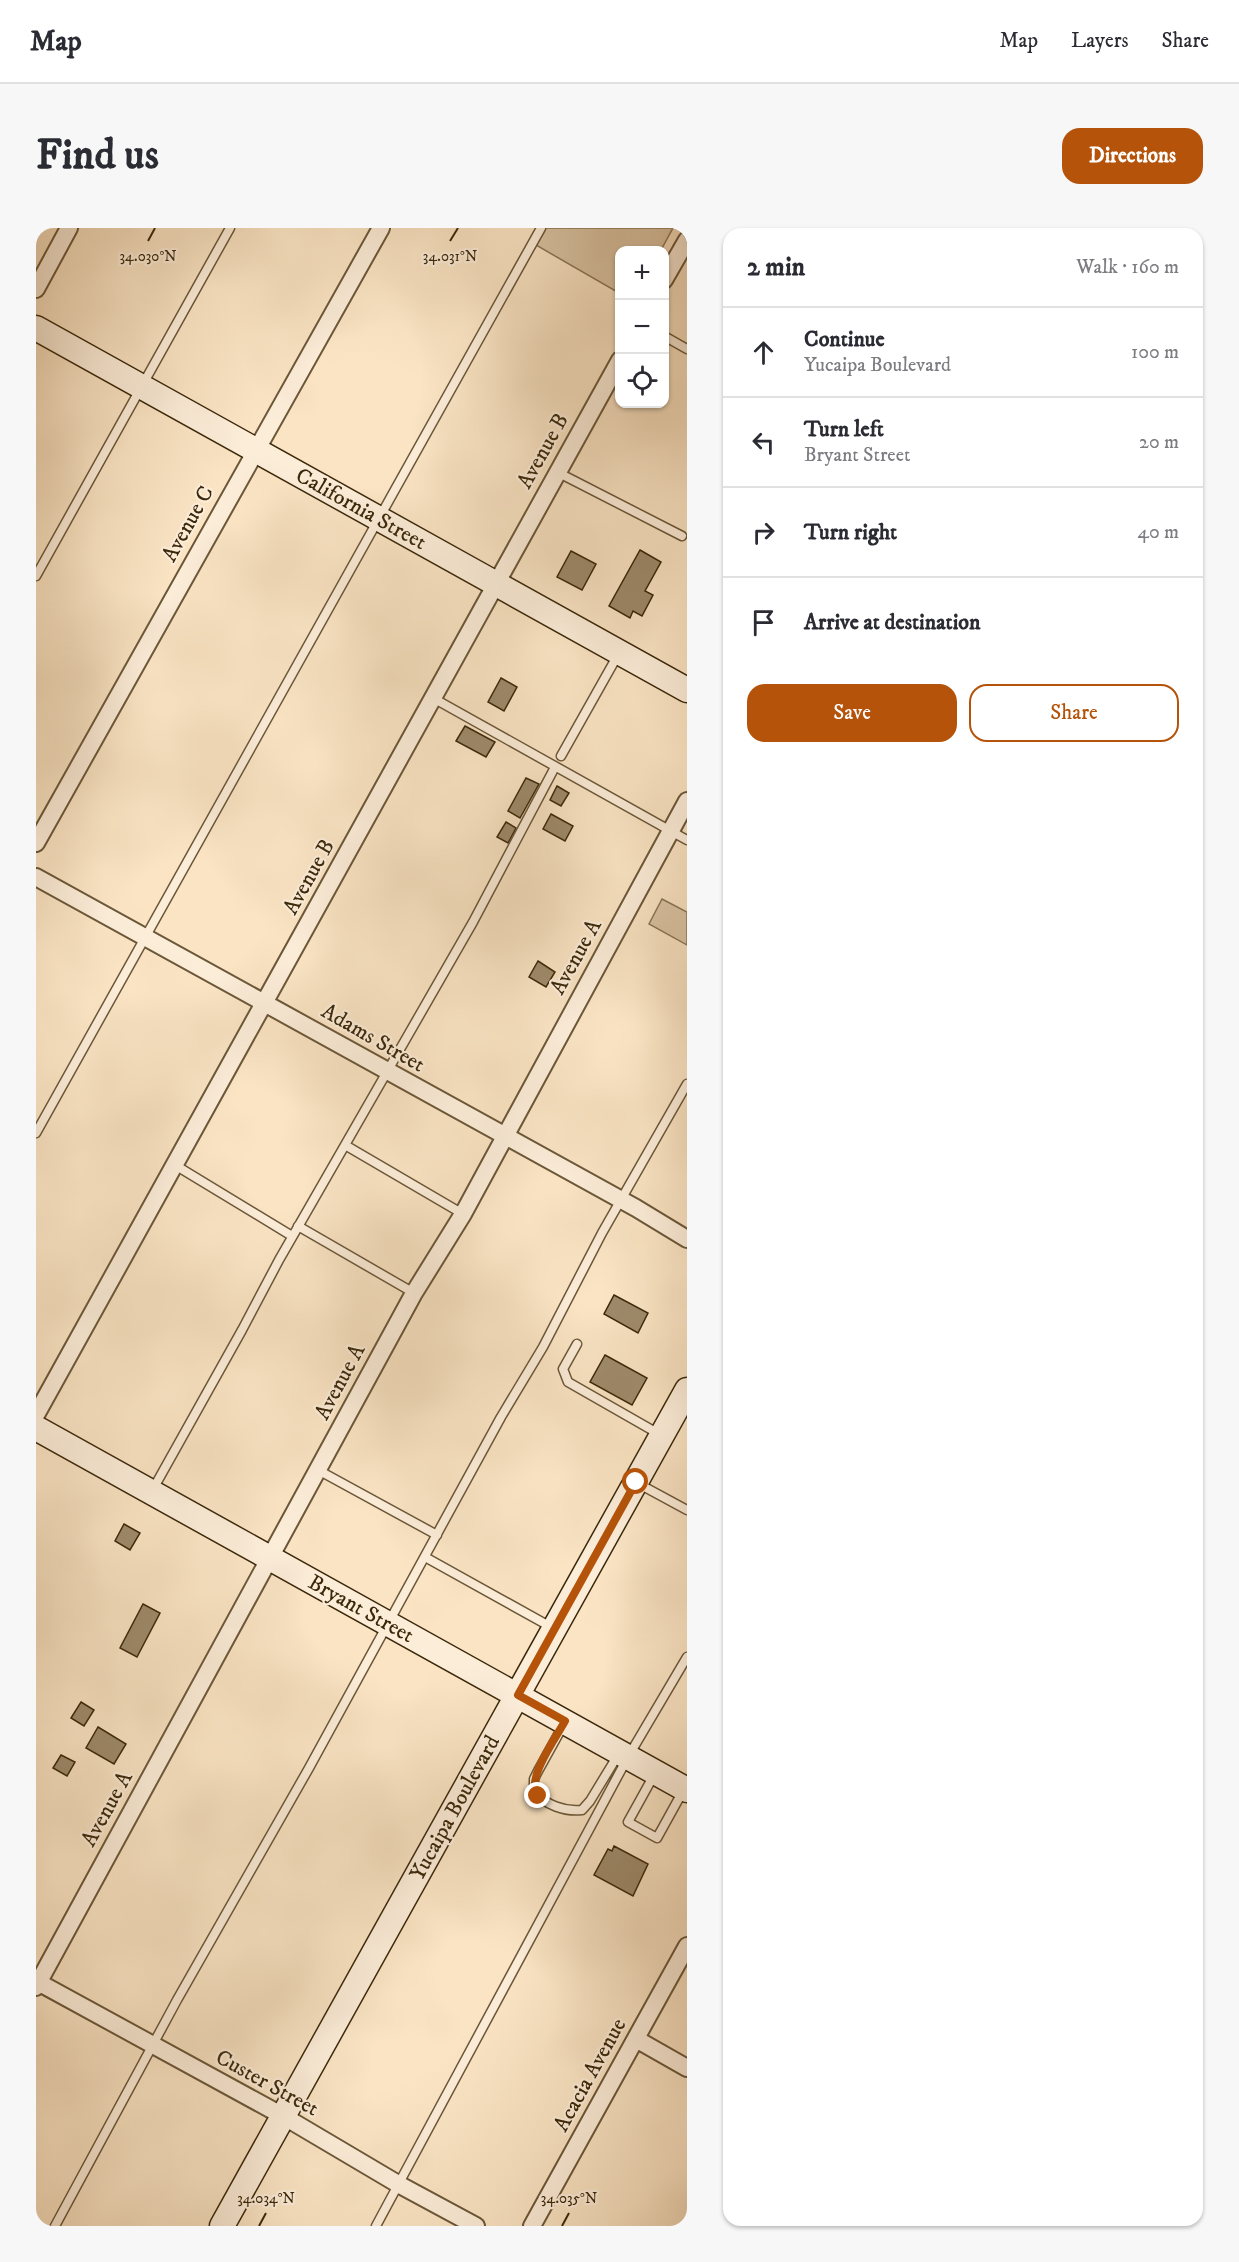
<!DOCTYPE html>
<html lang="en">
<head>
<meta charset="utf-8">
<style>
  :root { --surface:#fff; --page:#f7f7f7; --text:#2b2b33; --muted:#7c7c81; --line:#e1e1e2; --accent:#b45309 }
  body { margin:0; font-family:"IM FELL DW Pica",serif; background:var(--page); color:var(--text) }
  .controls { position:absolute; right:18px; top:18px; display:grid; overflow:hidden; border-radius:12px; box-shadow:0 2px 4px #0004 }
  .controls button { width:54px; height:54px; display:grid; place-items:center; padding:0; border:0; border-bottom:2px solid var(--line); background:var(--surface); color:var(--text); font:30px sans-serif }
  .stop { position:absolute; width:18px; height:18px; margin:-14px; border:4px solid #b45309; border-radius:50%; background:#fff }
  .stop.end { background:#b45309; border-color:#fff; box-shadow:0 2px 6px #0008 }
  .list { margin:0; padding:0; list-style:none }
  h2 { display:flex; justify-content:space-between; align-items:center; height:78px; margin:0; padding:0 24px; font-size:26px }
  h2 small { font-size:20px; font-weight:400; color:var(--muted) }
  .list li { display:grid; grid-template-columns:39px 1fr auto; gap:18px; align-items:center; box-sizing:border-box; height:90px; padding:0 24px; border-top:2px solid var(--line) }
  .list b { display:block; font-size:22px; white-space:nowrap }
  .list p { margin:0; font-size:20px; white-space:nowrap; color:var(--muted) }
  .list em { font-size:20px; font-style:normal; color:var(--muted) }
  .actions { display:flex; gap:12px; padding:18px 24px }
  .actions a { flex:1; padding:14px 0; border:2px solid var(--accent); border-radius:18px; text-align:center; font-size:21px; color:var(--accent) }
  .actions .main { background:var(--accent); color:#fff }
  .icon { flex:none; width:33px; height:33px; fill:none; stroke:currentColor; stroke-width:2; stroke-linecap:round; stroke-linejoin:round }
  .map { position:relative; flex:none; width:651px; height:1998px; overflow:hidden; border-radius:18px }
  header { display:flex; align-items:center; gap:36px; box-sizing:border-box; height:84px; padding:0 30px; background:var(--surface); border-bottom:2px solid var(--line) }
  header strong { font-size:28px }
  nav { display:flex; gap:33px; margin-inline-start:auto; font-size:21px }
  .intro { display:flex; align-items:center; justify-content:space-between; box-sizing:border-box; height:144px; padding:0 36px }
  h1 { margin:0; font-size:42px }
  .button { padding:15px 27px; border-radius:18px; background:var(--accent); color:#fff; font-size:21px; font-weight:700 }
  main { display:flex; gap:36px; padding:0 36px }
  aside { flex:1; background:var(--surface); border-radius:18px; box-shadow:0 2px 4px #0004 }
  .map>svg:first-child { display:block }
  .green { fill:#dac4a4; stroke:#8a7657; stroke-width:1.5 }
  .building { fill:#9e8a6b; stroke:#3b280a; stroke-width:1.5 }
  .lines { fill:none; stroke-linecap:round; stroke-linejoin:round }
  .lane-casing { stroke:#6b5738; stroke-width:11 }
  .street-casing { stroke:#6b5738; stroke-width:20 }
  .secondary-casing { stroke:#3b280a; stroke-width:27 }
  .lane { stroke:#fcedd9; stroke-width:8 }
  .street { stroke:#fcedd9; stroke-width:16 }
  .secondary { stroke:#fcedd9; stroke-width:24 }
  .route { stroke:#b45309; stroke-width:8 }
  .ticks { fill:none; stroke:#3b280a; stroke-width:2 }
  .labels { text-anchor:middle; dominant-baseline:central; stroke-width:4.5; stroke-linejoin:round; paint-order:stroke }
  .street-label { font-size:22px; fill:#3b280a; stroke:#fcedd9 }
  .ticks-label { font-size:15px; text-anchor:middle; fill:#3b280a; stroke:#fcedd9; stroke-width:4.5; stroke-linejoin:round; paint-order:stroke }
</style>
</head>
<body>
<header>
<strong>Map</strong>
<nav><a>Map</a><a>Layers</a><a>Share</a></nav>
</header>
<div class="intro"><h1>Find us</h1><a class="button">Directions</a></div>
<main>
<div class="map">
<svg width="651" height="1998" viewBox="0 0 651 1998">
  <rect width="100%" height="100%" fill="#fae4c4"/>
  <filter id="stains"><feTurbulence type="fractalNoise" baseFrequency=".00333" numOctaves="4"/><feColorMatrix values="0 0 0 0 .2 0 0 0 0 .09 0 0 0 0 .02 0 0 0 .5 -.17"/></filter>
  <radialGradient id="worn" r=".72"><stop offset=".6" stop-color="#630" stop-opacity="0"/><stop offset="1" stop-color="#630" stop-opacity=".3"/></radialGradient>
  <!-- green -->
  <path class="green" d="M 510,0 L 637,0 L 625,22 L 584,22 L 583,65 L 500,17 Z
    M 626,671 L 651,684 L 651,717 L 613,696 Z"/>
  <!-- building -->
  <path class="building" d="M 604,322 L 625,334 L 609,363 L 617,367 L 606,388 L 597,383 L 594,390 L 573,378 Z
    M 535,323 L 560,336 L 546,362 L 521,349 Z
    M 465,450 L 481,459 L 468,483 L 452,474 Z
    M 429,498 L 459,514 L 450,529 L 420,513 Z
    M 490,550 L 503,556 L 484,590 L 472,583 Z
    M 521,558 L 533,565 L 525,578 L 514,572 Z
    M 515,586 L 537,598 L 529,613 L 507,601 Z
    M 470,594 L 480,600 L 472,615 L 461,609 Z
    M 502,733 L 519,744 L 510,759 L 493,749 Z
    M 578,1067 L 612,1085 L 602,1105 L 568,1086 Z
    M 569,1127 L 611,1150 L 596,1177 L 554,1154 Z
    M 88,1296 L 104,1305 L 94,1322 L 79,1313 Z
    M 107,1376 L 124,1385 L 101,1429 L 84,1420 Z
    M 45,1474 L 58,1482 L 48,1498 L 35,1490 Z
    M 62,1499 L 90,1516 L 78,1536 L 50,1520 Z
    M 25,1527 L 39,1534 L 31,1548 L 17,1540 Z
    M 578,1618 L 612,1636 L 597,1668 L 558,1647 L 572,1621 L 576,1623 Z"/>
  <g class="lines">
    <defs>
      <path id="lane" d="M 628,108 L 651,121
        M 521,244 L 646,308
        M 0,348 L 194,0
        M 397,470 L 651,612
        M 525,528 L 583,425
        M 0,905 L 505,0
        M 309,917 L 427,986
        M 139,937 L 256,1008
        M 262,998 L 378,1065
        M 541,1116 L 527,1141 L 532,1154 L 623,1206
        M 282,1242 L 401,1307
        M 603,1256 L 651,1282
        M 116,1263 L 206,1102 L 243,1032 L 437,694 L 519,539
        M 389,1329 L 515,1399
        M 528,1496 L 502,1543 L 498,1551 L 498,1563 C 509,1577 529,1584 546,1582 L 554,1573 L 582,1527
        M 618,1547 L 592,1594 L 621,1610 L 647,1563
        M 19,1998 L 141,1772 L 273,1540 L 465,1189 L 507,1119 L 566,1005 L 651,856
        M 340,1998 L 592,1529 L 651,1429"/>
      <path id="street" d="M 628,52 L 651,12
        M 0,61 L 33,0
        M 0,615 L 345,0
        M 0,649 L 600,980 L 651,1011
        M 0,1187 L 584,132
        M 0,1753 L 247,1888 L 362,1956 L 440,1998
        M 0,1759 L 378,1065 L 427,986 L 651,573
        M 600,1811 L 651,1840
        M 496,1998 L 651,1718"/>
      <path id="secondary" d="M 0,100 L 651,462
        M 0,1200 L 651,1562
        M 186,1998 L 651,1162"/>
    </defs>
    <!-- lane casing -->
    <use href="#lane" class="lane-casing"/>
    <!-- street casing -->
    <use href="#street" class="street-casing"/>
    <!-- secondary casing -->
    <use href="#secondary" class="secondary-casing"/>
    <!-- lane -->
    <use href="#lane" class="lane"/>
    <!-- street -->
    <use href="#street" class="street"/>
    <!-- secondary -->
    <use href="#secondary" class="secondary"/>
  </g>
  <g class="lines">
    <!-- route -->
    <path class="route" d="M 502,1568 C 489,1551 520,1510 529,1493 L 482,1467 L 600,1254"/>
  </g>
  <!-- ticks -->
  <path class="ticks" d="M 112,13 L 119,0M 414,13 L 422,0M 223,1998 L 230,1985M 526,1998 L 533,1985"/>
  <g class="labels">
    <!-- street labels -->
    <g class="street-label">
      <text transform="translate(507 223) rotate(-61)">Avenue B</text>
      <text transform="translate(325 281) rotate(29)">California Street</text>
      <text transform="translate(152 296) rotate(-61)">Avenue C</text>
      <text transform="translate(273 649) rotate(-61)">Avenue B</text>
      <text transform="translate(540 729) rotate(-61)">Avenue A</text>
      <text transform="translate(337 810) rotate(30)">Adams Street</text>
      <text transform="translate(304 1154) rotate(-62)">Avenue A</text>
      <text transform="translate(325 1381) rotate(29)">Bryant Street</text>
      <text transform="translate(419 1580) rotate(-61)">Yucaipa Boulevard</text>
      <text transform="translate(71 1581) rotate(-61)">Avenue A</text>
      <text transform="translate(554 1847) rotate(-61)">Acacia Avenue</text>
      <text transform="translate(231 1855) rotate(29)">Custer Street</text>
    </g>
  </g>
  <g class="ticks-label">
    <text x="112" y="33">34.030°N</text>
    <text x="414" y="33">34.031°N</text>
    <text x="230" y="1975">34.034°N</text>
    <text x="533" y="1975">34.035°N</text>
  </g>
  <rect width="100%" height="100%" filter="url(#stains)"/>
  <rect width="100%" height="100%" fill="url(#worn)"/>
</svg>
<div class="controls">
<button>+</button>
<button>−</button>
<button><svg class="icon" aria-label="locate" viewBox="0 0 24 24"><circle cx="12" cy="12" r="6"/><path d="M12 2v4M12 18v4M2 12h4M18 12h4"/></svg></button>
</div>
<div class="stop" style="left:600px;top:1254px"></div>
<div class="stop end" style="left:502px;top:1568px"></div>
</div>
<aside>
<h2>2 min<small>Walk · 160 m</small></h2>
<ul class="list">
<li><svg class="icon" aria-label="ahead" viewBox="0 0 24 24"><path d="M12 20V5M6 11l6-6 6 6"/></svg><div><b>Continue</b><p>Yucaipa Boulevard</p></div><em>100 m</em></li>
<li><svg class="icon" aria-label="left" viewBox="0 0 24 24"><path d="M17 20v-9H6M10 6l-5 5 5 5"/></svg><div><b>Turn left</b><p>Bryant Street</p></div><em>20 m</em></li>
<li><svg class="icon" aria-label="right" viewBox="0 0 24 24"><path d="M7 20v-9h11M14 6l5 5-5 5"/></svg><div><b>Turn right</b></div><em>40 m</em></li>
<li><svg class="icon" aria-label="arrive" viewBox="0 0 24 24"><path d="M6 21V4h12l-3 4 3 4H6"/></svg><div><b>Arrive at destination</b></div></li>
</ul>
<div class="actions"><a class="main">Save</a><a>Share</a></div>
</aside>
</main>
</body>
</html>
